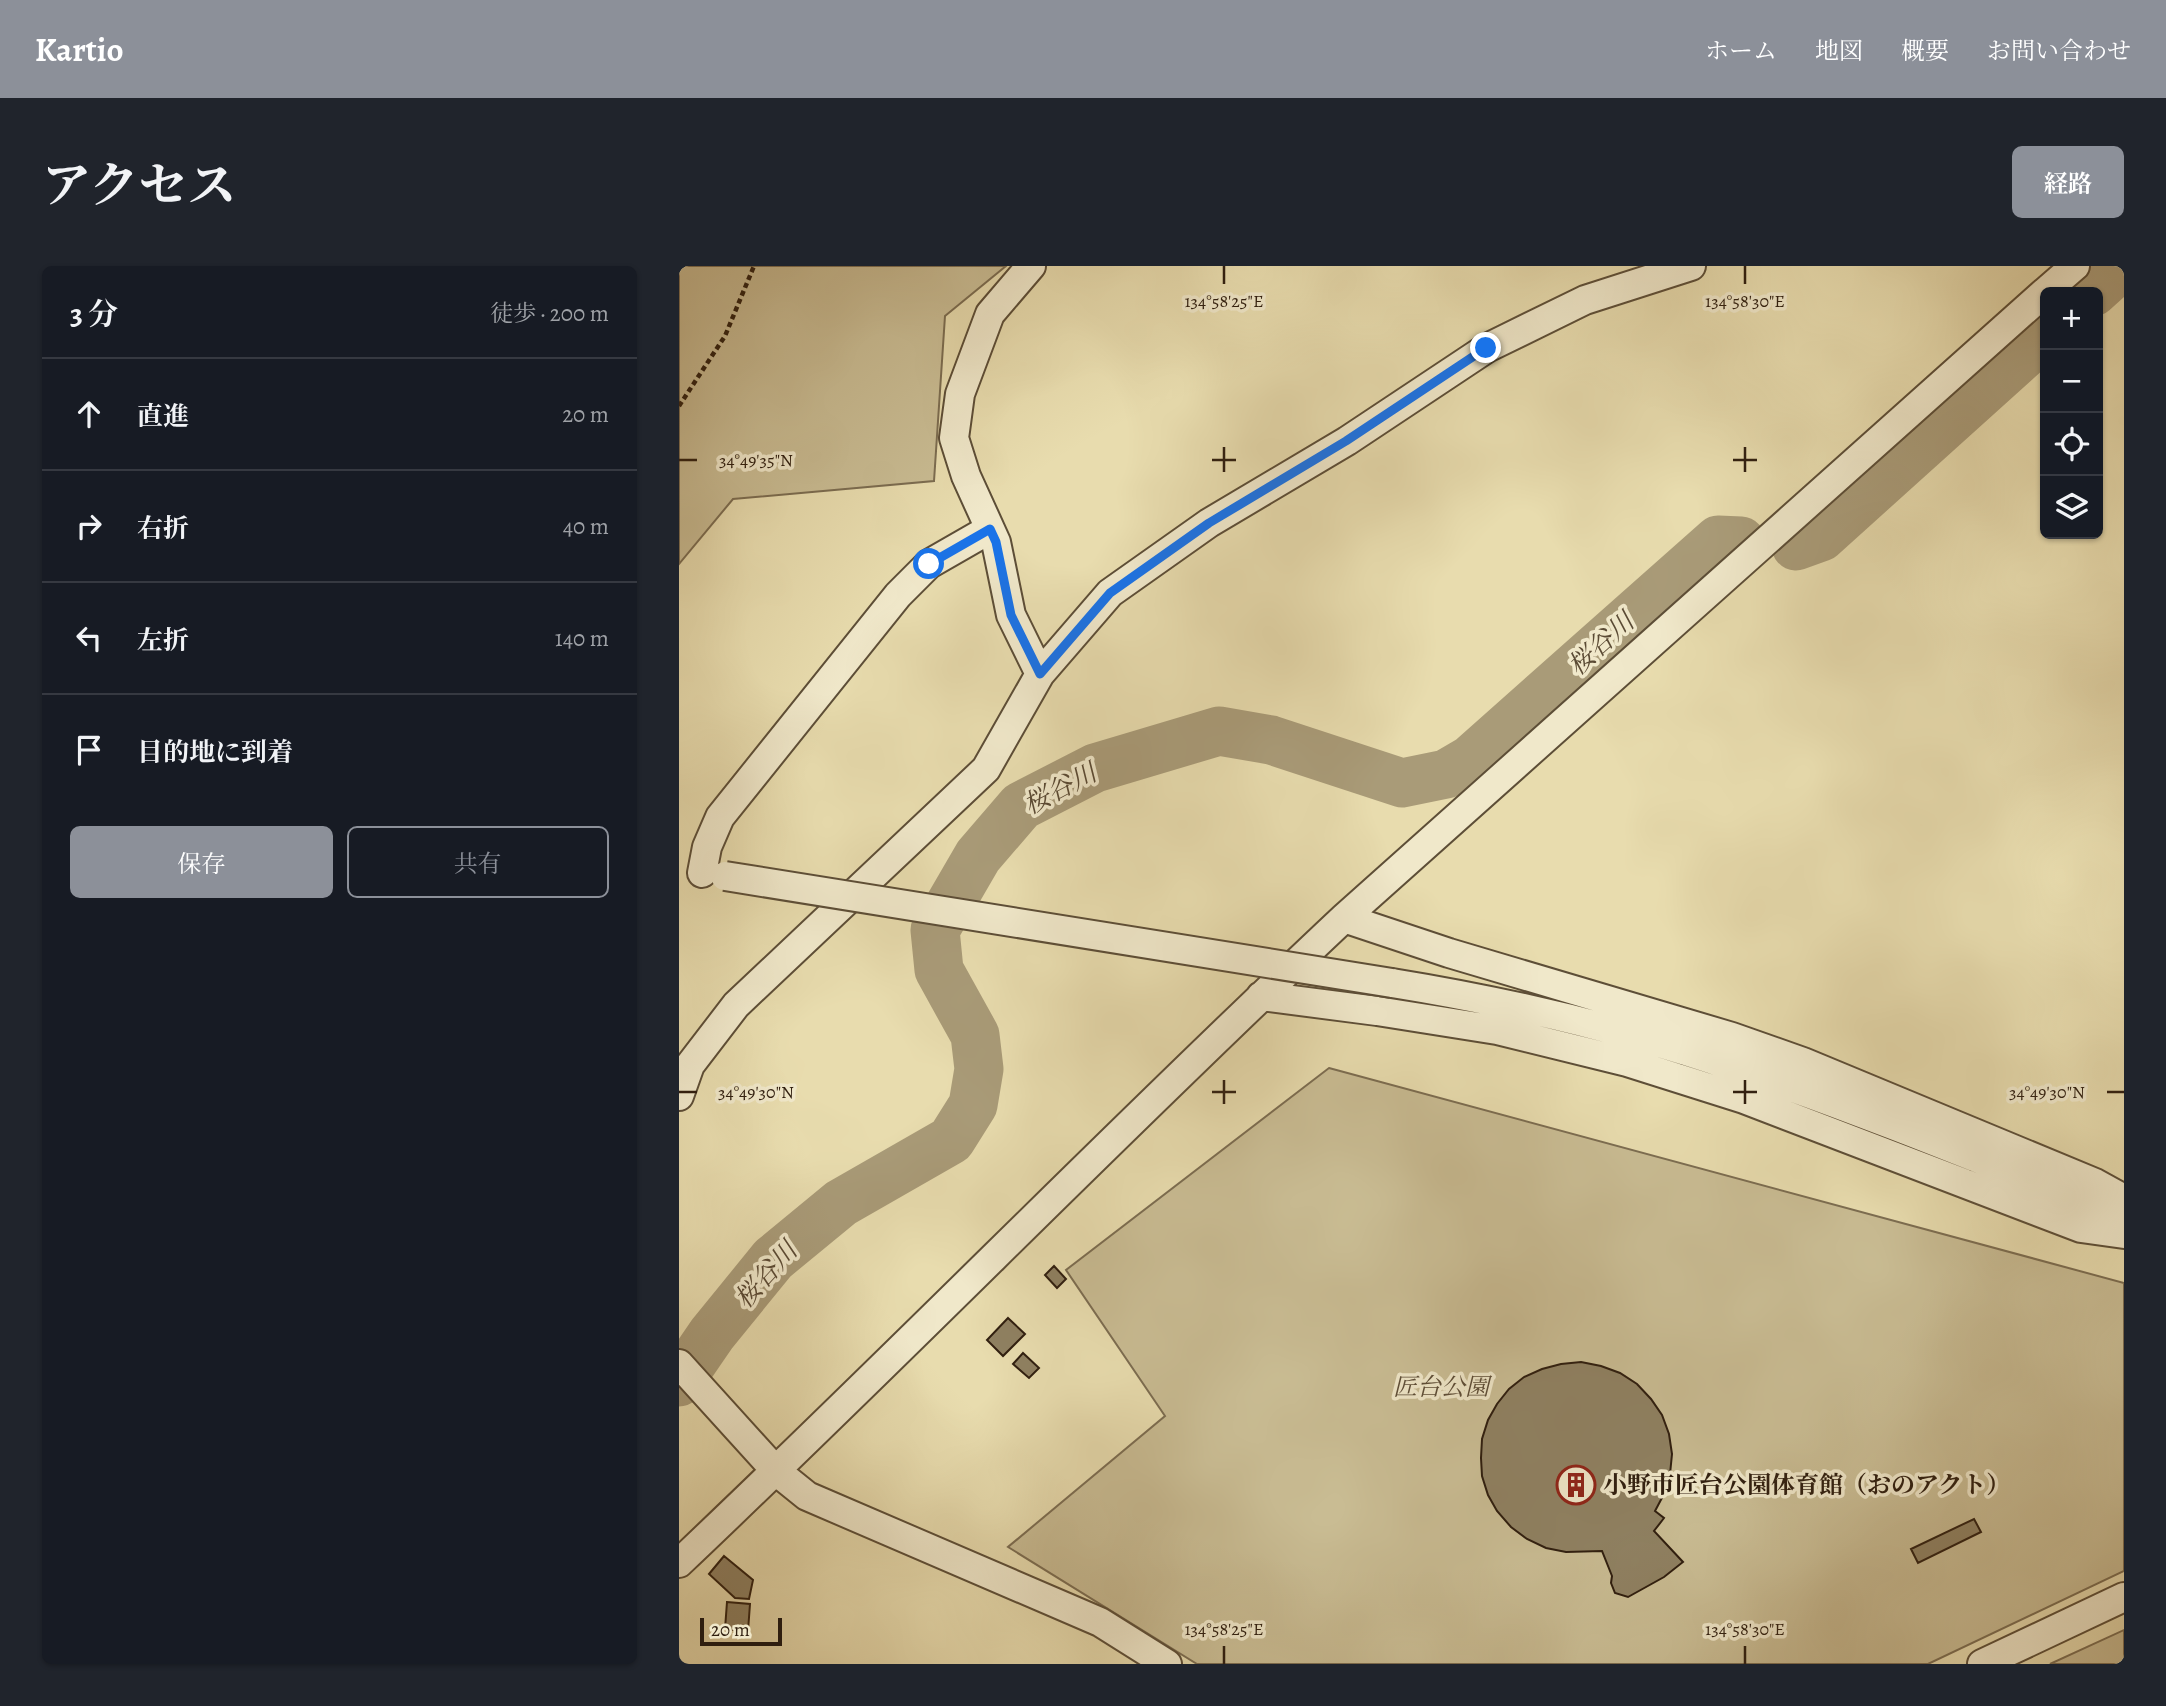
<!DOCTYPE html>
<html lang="ja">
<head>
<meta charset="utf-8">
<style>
  :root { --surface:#171b24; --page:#20242c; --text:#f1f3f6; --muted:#9ea1a6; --line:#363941; --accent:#8c9099 }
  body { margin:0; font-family:Alegreya,"Noto Serif JP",serif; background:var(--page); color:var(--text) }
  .controls { position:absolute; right:21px; top:21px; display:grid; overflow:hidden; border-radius:10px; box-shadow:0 2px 5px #0004 }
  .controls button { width:63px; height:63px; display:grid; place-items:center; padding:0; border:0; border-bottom:2px solid var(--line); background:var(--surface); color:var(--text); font:35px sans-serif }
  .scale { position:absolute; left:21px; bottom:18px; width:82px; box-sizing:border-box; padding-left:7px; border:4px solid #2f1e0f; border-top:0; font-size:19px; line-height:24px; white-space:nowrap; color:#2f1e0f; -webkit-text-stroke:5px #f0e8ca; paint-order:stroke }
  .stop { position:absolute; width:21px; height:21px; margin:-16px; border:5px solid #1a73e8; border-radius:50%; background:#fff }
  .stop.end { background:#1a73e8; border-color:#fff; box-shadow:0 2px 7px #0008 }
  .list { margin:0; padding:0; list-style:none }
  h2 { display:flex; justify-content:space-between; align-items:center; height:91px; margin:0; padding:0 28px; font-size:30px }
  h2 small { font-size:23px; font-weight:400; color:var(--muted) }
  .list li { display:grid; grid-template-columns:46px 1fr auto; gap:21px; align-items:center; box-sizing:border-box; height:112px; padding:0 28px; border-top:2px solid var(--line) }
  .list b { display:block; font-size:26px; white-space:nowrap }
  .list em { font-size:23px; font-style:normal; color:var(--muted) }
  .actions { display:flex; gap:14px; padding:21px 28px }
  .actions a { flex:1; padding:16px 0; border:2px solid var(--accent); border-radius:10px; text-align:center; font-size:24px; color:var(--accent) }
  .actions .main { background:var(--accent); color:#fff }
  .icon { flex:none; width:38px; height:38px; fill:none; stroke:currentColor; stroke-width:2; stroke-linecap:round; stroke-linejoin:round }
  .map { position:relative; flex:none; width:1445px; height:1398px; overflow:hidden; border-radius:10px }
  header { display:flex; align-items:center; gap:42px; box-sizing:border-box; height:98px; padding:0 35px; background:var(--accent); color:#fff }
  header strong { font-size:33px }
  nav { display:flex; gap:38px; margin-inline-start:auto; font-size:24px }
  .intro { display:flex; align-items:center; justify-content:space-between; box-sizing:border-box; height:168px; padding:0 42px }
  h1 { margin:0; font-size:49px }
  .button { padding:18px 32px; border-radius:10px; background:var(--accent); color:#fff; font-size:24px; font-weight:700 }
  main { display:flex; gap:42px; padding:0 42px }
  aside { flex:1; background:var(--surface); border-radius:10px; box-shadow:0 2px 5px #0004 }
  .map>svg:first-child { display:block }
  .green { fill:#c9bc93; stroke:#7c6d51; stroke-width:2 }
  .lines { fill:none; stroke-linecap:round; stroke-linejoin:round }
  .river { stroke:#a99b78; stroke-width:49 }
  .building { fill:#8f8162; stroke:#2f1e0f; stroke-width:2 }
  .minor-casing { stroke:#5d4e37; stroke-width:32 }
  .path { stroke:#2f1e0f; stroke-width:4.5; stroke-dasharray:5 3.5; stroke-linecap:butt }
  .minor { stroke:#f0e8ca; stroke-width:28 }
  .minor-bridge-casing { stroke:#5d4e37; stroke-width:32; stroke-linecap:butt }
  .minor-bridge { stroke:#f0e8ca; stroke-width:28 }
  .route { stroke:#1a73e8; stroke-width:9 }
  .ticks { fill:none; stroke:#2f1e0f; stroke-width:2.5 }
  .labels { text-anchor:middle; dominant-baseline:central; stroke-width:7; stroke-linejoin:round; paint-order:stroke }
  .park-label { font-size:24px; font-style:italic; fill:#5d4d37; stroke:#f0e8ca }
  .poi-label { font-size:24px; font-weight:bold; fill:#2f1e0f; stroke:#f0e8ca; text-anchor:start }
  .water-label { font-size:26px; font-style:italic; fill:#5a4a34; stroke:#f0e8ca }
  .ticks-label { font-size:18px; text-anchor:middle; fill:#2f1e0f; stroke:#f0e8ca; stroke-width:7; stroke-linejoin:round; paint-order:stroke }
</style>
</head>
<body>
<header>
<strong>Kartio</strong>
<nav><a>ホーム</a><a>地図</a><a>概要</a><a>お問い合わせ</a></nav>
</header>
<div class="intro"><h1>アクセス</h1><a class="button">経路</a></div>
<main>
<aside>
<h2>3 分<small>徒歩 · 200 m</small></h2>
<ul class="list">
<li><svg class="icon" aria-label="ahead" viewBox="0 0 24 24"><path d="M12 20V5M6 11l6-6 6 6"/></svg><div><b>直進</b></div><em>20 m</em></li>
<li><svg class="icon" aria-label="right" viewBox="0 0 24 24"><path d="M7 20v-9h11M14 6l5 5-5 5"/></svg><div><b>右折</b></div><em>40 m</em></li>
<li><svg class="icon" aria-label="left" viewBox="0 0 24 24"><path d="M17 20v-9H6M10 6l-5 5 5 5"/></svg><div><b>左折</b></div><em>140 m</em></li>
<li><svg class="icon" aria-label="arrive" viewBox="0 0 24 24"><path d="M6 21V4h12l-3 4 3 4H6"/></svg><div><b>目的地に到着</b></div></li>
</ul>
<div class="actions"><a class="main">保存</a><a>共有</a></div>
</aside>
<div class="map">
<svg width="1445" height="1398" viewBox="0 0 1445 1398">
  <rect width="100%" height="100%" fill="#e8dcae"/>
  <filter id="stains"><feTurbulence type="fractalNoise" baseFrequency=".00286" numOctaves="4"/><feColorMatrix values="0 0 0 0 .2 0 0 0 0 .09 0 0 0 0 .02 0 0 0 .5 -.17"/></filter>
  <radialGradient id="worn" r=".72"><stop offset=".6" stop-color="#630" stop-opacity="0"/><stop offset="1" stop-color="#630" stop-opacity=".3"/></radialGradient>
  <!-- green -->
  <path class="green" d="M 0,0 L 327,0 L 266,50 L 255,215 L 54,233 L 0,298 Z
    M 650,802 L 1445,1017 L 1445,1305 L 1249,1398 L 518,1398 L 329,1281 L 486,1150 L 387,1004 Z
    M 1445,1364 L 1445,1398 L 1371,1398 Z"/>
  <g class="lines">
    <!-- river -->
    <path class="river" d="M 1414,26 L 1443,0
      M 1117,280 L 1142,271 L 1366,69
      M 0,1116 L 33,1068 L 94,993 L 162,937 L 272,874 L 294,839 L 300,803 L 296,769 L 260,704 L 256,664 L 299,590 L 342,540 L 416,502 L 540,465 L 592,474 L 723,517 L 767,508 L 791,494 L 1039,274 L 1062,275"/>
  </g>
  <!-- building -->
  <path class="building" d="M 375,1000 L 387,1013 L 378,1022 L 366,1009 Z
    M 329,1052 L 346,1068 L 324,1090 L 308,1074 Z
    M 344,1087 L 360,1102 L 350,1112 L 334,1098 Z
    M 902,1096 L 922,1100 L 941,1107 L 958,1118 L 972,1133 L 983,1149 L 990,1168 L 993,1188 L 991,1208 L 985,1228 L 976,1245 L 985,1252 L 975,1265 L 1004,1296 L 985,1311 L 949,1331 L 936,1327 L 932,1317 L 933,1310 L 923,1285 L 887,1286 L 867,1282 L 848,1273 L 832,1261 L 818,1245 L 809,1229 L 803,1210 L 802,1192 L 803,1173 L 809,1154 L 818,1138 L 830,1123 L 845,1111 L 863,1103 L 882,1098 Z
    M 1295,1253 L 1302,1266 L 1239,1297 L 1232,1283 Z
    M 45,1290 L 74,1314 L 70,1333 L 56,1332 L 30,1308 Z
    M 48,1336 L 71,1338 L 69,1365 L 46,1363 Z"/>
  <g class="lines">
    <defs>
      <path id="minor" d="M 352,0 L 311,48 L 281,128 L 275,172 L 287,210 L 317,276 L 332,349 L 361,408
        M 1366,26 L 1396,0
        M 23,607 L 28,581 L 41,551 L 219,329 L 250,298 L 311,263
        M 665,652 L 770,687 L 1053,771 L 1124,796 L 1416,917 L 1445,933
        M 713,717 C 830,736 946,763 1058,802 C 1189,847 1317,900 1445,951
        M 582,730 L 698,745 L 818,764 L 948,796 L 1065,833 L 1402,962 L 1445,968
        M 0,830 L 11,799 L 57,739 L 307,503 L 361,408 L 431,327 L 530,257 L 668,175 L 808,82 L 906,34 L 1012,0
        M 0,1098 L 97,1205 L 128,1230 L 421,1356 L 488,1398
        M 0,1297 C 224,1085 440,863 665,652 L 1366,26
        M 1303,1398 L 1445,1331"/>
    </defs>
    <!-- minor casing -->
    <use href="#minor" class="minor-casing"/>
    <!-- path -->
    <path class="path" d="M 0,140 L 46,70 L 75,0"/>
    <!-- minor -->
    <use href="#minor" class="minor"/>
    <defs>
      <path id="minor-bridge" d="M 46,610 L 713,717"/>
    </defs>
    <!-- minor-bridge casing -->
    <use href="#minor-bridge" class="minor-bridge-casing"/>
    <!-- minor-bridge -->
    <use href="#minor-bridge" class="minor-bridge"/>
  </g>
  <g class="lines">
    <!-- route -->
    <path class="route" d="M 250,298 L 311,263 L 317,276 L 332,349 L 361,408 L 431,327 L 530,257 L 667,175 L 807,82"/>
  </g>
  <!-- ticks -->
  <path class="ticks" d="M 545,0 L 545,18M 1066,0 L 1066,18M 545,181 L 545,206M 1066,181 L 1066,206M 0,194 L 18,194M 533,194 L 557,194M 1054,194 L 1078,194M 545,814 L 545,838M 1066,814 L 1066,838M 0,826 L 18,826M 533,826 L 557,826M 1054,826 L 1078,826M 1428,826 L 1445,826M 545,1380 L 545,1398M 1066,1380 L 1066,1398"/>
  <!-- icons -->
  <defs>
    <symbol id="building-ring" viewBox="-11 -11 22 22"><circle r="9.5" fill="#f0e8ca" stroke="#8f2418" stroke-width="1.5"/><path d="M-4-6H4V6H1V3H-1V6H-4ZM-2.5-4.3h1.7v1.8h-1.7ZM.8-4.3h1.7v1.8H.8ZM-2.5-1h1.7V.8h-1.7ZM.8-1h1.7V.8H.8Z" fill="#8f2418"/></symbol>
  </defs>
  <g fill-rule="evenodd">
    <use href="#building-ring" x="875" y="1197" width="44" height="44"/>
  </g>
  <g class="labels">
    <!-- park labels -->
    <g class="park-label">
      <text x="762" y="1121">匠台公園</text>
    </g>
    <!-- poi labels -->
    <g class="poi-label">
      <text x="924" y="1219">小野市匠台公園体育館（おのアクト）</text>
    </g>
    <!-- water labels -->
    <g class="water-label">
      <text transform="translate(922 378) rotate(-42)">桜谷川</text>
      <text transform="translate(381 523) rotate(-28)">桜谷川</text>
      <text transform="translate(87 1009) rotate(-48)">桜谷川</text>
    </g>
  </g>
  <g class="ticks-label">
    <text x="545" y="41">134°58'25"E</text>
    <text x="1066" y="41">134°58'30"E</text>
    <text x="77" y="200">34°49'35"N</text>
    <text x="77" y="832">34°49'30"N</text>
    <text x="1368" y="832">34°49'30"N</text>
    <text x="545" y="1369">134°58'25"E</text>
    <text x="1066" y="1369">134°58'30"E</text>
  </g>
  <rect width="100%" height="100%" filter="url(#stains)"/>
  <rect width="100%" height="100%" fill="url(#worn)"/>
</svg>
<div class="controls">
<button>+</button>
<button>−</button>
<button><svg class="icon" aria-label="locate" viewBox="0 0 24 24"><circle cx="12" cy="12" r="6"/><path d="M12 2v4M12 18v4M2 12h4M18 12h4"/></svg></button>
<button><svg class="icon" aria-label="layers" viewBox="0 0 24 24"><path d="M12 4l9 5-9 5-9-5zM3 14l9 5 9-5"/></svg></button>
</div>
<div class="scale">20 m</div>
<div class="stop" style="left:250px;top:298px"></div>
<div class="stop end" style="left:807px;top:82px"></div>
</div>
</main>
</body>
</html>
